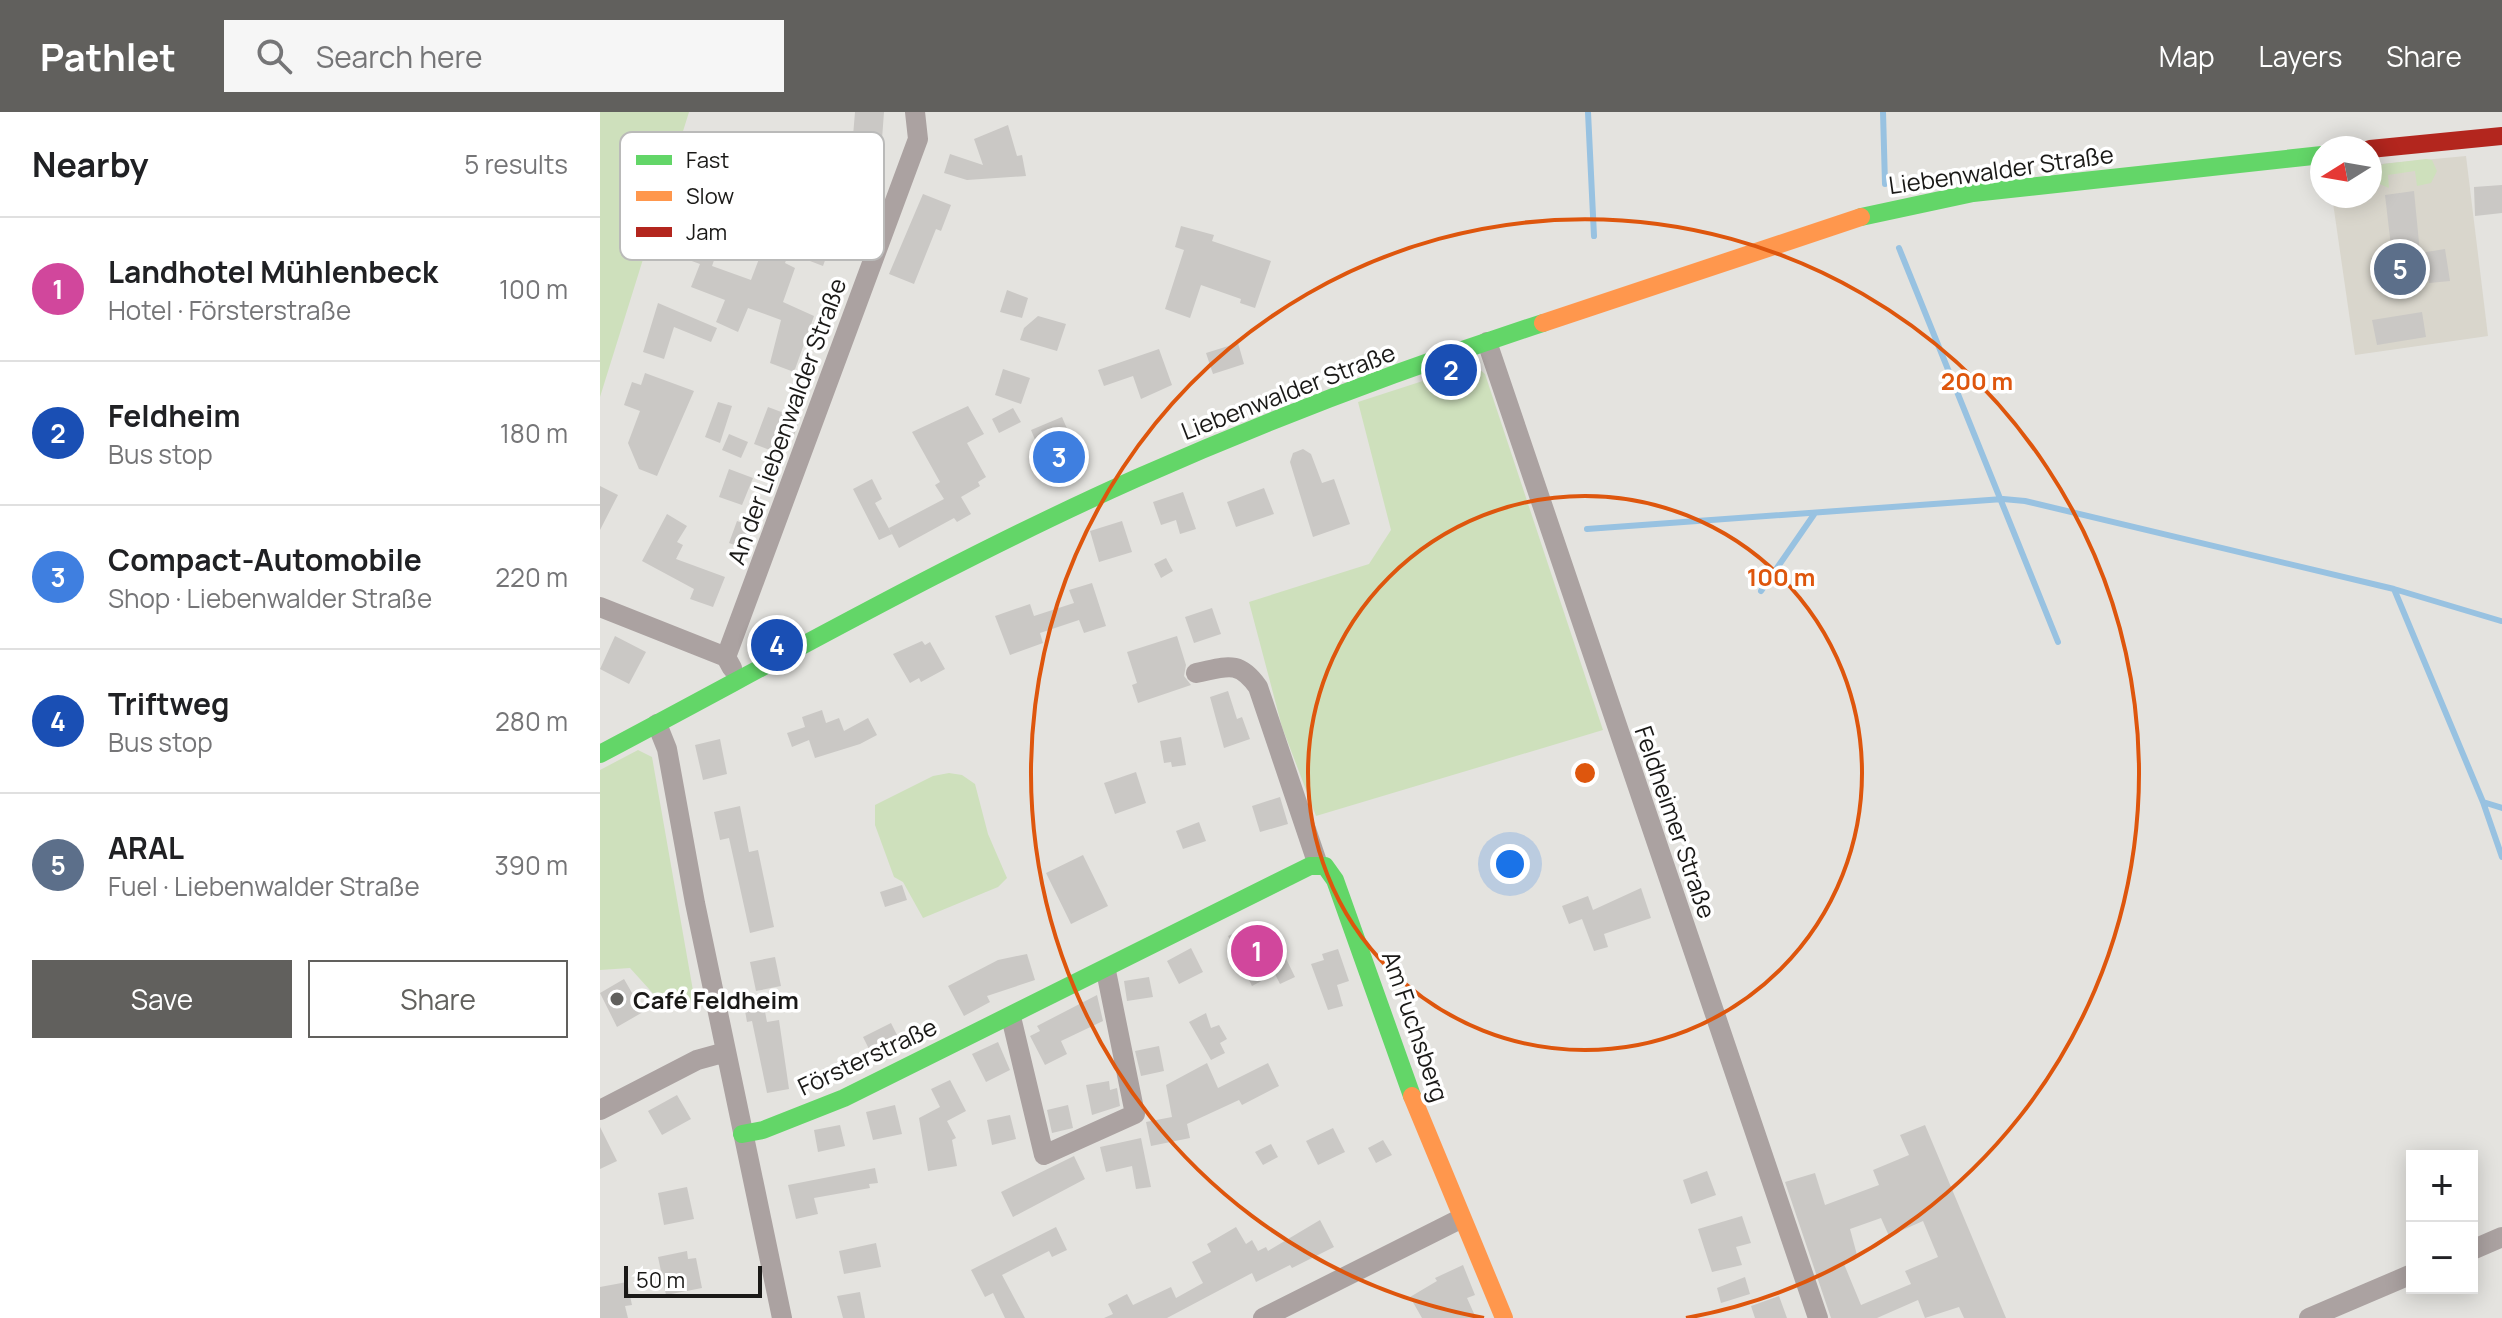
<!DOCTYPE html>
<html lang="en">
<head>
<meta charset="utf-8">
<style>
  :root { --surface:#fff; --page:#f6f6f6; --text:#202124; --muted:#757577; --line:#e0e0e0; --accent:#61605d }
  body { margin:0; font-family:Manrope,sans-serif; background:var(--page); color:var(--text) }
  .controls { position:absolute; right:24px; bottom:24px; display:grid; overflow:hidden; border-radius:0px; box-shadow:0 4px 20px #0003 }
  .controls button { width:72px; height:72px; display:grid; place-items:center; padding:0; border:0; border-bottom:2px solid var(--line); background:var(--surface); color:var(--text); font:40px sans-serif }
  .compass { position:absolute; left:1710px; top:24px; width:72px; height:72px; border-radius:50%; background:var(--surface); box-shadow:0 4px 20px #0003; rotate:259deg }
  .scale { position:absolute; left:24px; bottom:20px; width:138px; box-sizing:border-box; padding-left:8px; border:4px solid #1a1917; border-top:0; font-size:22px; line-height:28px; white-space:nowrap; color:#1a1917; -webkit-text-stroke:6px #fff; paint-order:stroke }
  .you { position:absolute; left:910px; top:752px; width:28px; height:28px; margin:-20px; border:6px solid #fff; border-radius:50%; background:#1a73e8; box-shadow:0 0 0 12px #1a73e833 }
  .badge { display:grid; place-items:center; width:52px; height:52px; border-radius:50%; background:var(--accent); color:#fff; font-size:26px; font-weight:700 }
  .pin { position:absolute; translate:-50% -50%; border:4px solid #fff; box-shadow:0 2px 8px #0006 }
  .list { margin:0; padding:0; list-style:none }
  h2 { display:flex; justify-content:space-between; align-items:center; height:104px; margin:0; padding:0 32px; font-size:34px }
  h2 small { font-size:26px; font-weight:400; color:var(--muted) }
  .list li { display:grid; grid-template-columns:52px 1fr auto; gap:24px; align-items:center; box-sizing:border-box; height:144px; padding:0 32px; border-top:2px solid var(--line) }
  .list b { display:block; font-size:30px; white-space:nowrap }
  .list p { margin:0; font-size:26px; white-space:nowrap; color:var(--muted) }
  .list em { font-size:26px; font-style:normal; color:var(--muted) }
  .actions { display:flex; gap:16px; padding:24px 32px }
  .actions a { flex:1; padding:18px 0; border:2px solid var(--accent); border-radius:0px; text-align:center; font-size:28px; color:var(--accent) }
  .actions .main { background:var(--accent); color:#fff }
  .icon { flex:none; width:44px; height:44px; fill:none; stroke:currentColor; stroke-width:2; stroke-linecap:round; stroke-linejoin:round }
  .map { position:relative; flex:none; width:1902px; height:1206px; overflow:hidden }
  header { display:flex; align-items:center; gap:48px; box-sizing:border-box; height:112px; padding:0 40px; background:var(--accent); color:#fff }
  header strong { font-size:38px }
  nav { display:flex; gap:44px; margin-inline-start:auto; font-size:28px }
  .search { width:560px; height:72px; background:var(--page); display:flex; align-items:center; gap:20px; box-sizing:border-box; padding:0 28px; border-radius:0px; color:var(--muted); font-size:30px }
  main { display:flex }
  aside { flex:1; background:var(--surface) }
  .map>svg:first-child { display:block }
  .built { fill:#d9d6cc }
  .green { fill:#cee0bc }
  .lines { fill:none; stroke-linecap:round; stroke-linejoin:round }
  .stream { stroke:#98c2e1; stroke-width:6 }
  .building { fill:#cac8c5; fill-rule:evenodd }
  .street { stroke:#aba2a1; stroke-width:20 }
  .fast { stroke:#63d668; stroke-width:18 }
  .slow { stroke:#ff974d; stroke-width:18 }
  .jam { stroke:#b3261e; stroke-width:18 }
  .ring { fill:none; stroke:#de560d; stroke-width:4 }
  .poi-dot { fill:#61605d; stroke:#fff; stroke-width:3 }
  .labels { text-anchor:middle; dominant-baseline:central; stroke-width:7; stroke-linejoin:round; paint-order:stroke }
  .street-label { font-size:24px; fill:#1a1917; stroke:#fff }
  .poi-label { font-size:24px; font-weight:bold; fill:#1a1917; stroke:#fff; text-anchor:start }
  .key { fill:#fff; stroke:#babab9; stroke-width:2 }
  .key-label { font-size:22px; fill:#1a1917 }
  .centre { fill:#de560d; stroke:#fff; stroke-width:4 }
  .ring-label { font-size:24px; text-anchor:middle; font-weight:bold; fill:#de560d; stroke:#fff; stroke-width:7; stroke-linejoin:round; paint-order:stroke }
</style>
</head>
<body>
<header>
<strong>Pathlet</strong>
<div class="search"><svg class="icon" aria-label="search" viewBox="0 0 24 24"><circle cx="10" cy="10" r="6"/><path d="M15 15l6 6"/></svg>Search here</div>
<nav><a>Map</a><a>Layers</a><a>Share</a></nav>
</header>
<main>
<aside>
<h2>Nearby<small>5 results</small></h2>
<ul class="list">
<li><span class="badge" style="background:#d1479c">1</span><div><b>Landhotel Mühlenbeck</b><p>Hotel · Försterstraße</p></div><em>100 m</em></li>
<li><span class="badge" style="background:#1a4fb4">2</span><div><b>Feldheim</b><p>Bus stop</p></div><em>180 m</em></li>
<li><span class="badge" style="background:#3f7fe0">3</span><div><b>Compact-Automobile</b><p>Shop · Liebenwalder Straße</p></div><em>220 m</em></li>
<li><span class="badge" style="background:#1a4fb4">4</span><div><b>Triftweg</b><p>Bus stop</p></div><em>280 m</em></li>
<li><span class="badge" style="background:#5c6f8a">5</span><div><b>ARAL</b><p>Fuel · Liebenwalder Straße</p></div><em>390 m</em></li>
</ul>
<div class="actions"><a class="main">Save</a><a>Share</a></div>
</aside>
<div class="map">
<svg width="1902" height="1206" viewBox="0 0 1902 1206">
  <rect width="100%" height="100%" fill="#e4e3df"/>
  <!-- built -->
  <path class="built" d="M 1866,44 L 1888,224 L 1755,243 L 1732,84 L 1770,84 L 1770,53 Z"/>
  <!-- green -->
  <path class="green" d="M 0,0 L 89,0 L 0,285 Z
    M 1826,47 L 1832,48 L 1837,59 L 1831,71 L 1817,74 L 1815,59 L 1788,63 L 1789,76 L 1775,70 L 1774,62 L 1783,52 Z
    M 866,255 L 878,256 L 885,262 L 1003,618 L 716,704 L 682,615 L 649,490 L 769,452 L 791,418 L 758,290 Z
    M 38,638 L 52,645 L 95,890 L 68,898 L 30,856 L 0,858 L 0,658 Z
    M 349,661 L 362,663 L 375,672 L 388,722 L 407,766 L 398,775 L 323,806 L 303,770 L 294,765 L 275,713 L 275,693 L 333,664 Z"/>
  <g class="lines">
    <!-- stream -->
    <path class="stream" d="M 988,0 L 994,124
      M 1283,0 L 1285,72
      M 1299,136 L 1458,530
      M 987,417 L 1403,387 L 1425,389 L 1794,477 L 1901,509
      M 1794,477 L 1883,690 L 1902,696
      M 1161,479 L 1215,401
      M 1883,690 L 1902,745"/>
  </g>
  <!-- building -->
  <path class="building" d="M 255,0 L 284,0 L 282,27 L 253,24 Z
    M 408,13 L 417,44 L 422,43 L 426,64 L 367,68 L 344,61 L 350,42 L 383,53 L 374,27 Z
    M 100,37 L 125,45 L 104,110 L 125,117 L 112,154 L 151,168 L 179,94 L 203,103 L 185,151 L 195,156 L 183,190 L 214,204 L 194,260 L 170,251 L 181,208 L 148,196 L 138,220 L 116,210 L 125,188 L 91,175 L 100,152 L 75,143 L 92,97 L 84,94 Z
    M 1902,73 L 1902,101 L 1875,104 L 1874,75 Z
    M 1814,79 L 1820,141 L 1845,137 L 1850,169 L 1829,171 L 1829,166 L 1775,174 L 1771,146 L 1792,143 L 1785,83 Z
    M 323,82 L 351,93 L 341,119 L 336,117 L 314,172 L 289,162 Z
    M 227,111 L 237,115 L 223,154 L 210,149 Z
    M 581,114 L 614,123 L 612,129 L 671,149 L 655,196 L 640,191 L 641,187 L 601,173 L 590,206 L 565,197 L 584,138 L 575,135 Z
    M 407,178 L 428,186 L 422,206 L 400,200 Z
    M 58,191 L 117,216 L 111,230 L 74,215 L 64,247 L 43,240 Z
    M 1822,200 L 1826,225 L 1777,233 L 1772,208 Z
    M 438,204 L 466,212 L 457,239 L 420,228 L 424,216 Z
    M 638,231 L 644,252 L 613,262 L 606,241 Z
    M 559,237 L 572,273 L 541,287 L 533,264 L 504,274 L 498,258 Z
    M 403,257 L 430,266 L 421,292 L 395,283 Z
    M 45,261 L 94,279 L 57,364 L 39,357 L 28,331 L 40,299 L 24,293 L 32,270 L 41,273 Z
    M 118,290 L 132,294 L 120,331 L 105,325 Z
    M 368,294 L 384,322 L 367,331 L 386,365 L 378,370 L 380,374 L 361,385 L 371,402 L 357,410 L 354,406 L 299,436 L 289,416 L 344,387 L 335,373 L 340,370 L 312,320 Z
    M 168,295 L 200,307 L 192,329 L 186,327 L 180,342 L 154,332 Z
    M 413,296 L 421,310 L 399,321 L 392,307 Z
    M 462,305 L 471,326 L 440,340 L 431,318 Z
    M 129,322 L 148,330 L 141,346 L 122,338 Z
    M 703,337 L 711,342 L 722,371 L 734,367 L 750,412 L 713,425 L 690,350 L 693,341 Z
    M 129,357 L 153,366 L 142,393 L 119,385 Z
    M 272,367 L 282,387 L 275,391 L 292,422 L 279,428 L 253,377 Z
    M 0,374 L 18,383 L 0,418 Z
    M 664,376 L 674,402 L 636,415 L 627,390 Z
    M 583,380 L 596,417 L 580,422 L 576,408 L 561,413 L 553,390 Z
    M 67,402 L 87,414 L 77,430 L 83,433 L 76,447 L 125,465 L 113,495 L 90,487 L 94,477 L 42,449 Z
    M 137,409 L 154,415 L 146,437 L 129,431 Z
    M 522,409 L 532,440 L 499,450 L 490,419 Z
    M 566,446 L 573,459 L 561,466 L 554,452 Z
    M 492,471 L 506,514 L 484,521 L 479,508 L 440,521 L 443,531 L 410,543 L 395,504 L 430,492 L 434,504 L 474,491 L 469,478 Z
    M 612,496 L 621,522 L 594,531 L 585,505 Z
    M 15,524 L 46,540 L 29,572 L 0,557 Z
    M 577,524 L 586,553 L 584,564 L 591,573 L 538,591 L 532,573 L 537,571 L 527,540 Z
    M 322,529 L 325,533 L 330,530 L 345,557 L 321,570 L 319,566 L 310,571 L 293,542 Z
    M 628,579 L 637,607 L 642,605 L 650,627 L 624,636 L 610,585 Z
    M 222,598 L 226,611 L 239,606 L 244,619 L 268,606 L 277,623 L 260,632 L 215,646 L 209,628 L 192,635 L 187,621 L 205,615 L 202,605 Z
    M 581,625 L 586,653 L 572,655 L 571,650 L 564,651 L 560,629 Z
    M 120,627 L 127,662 L 103,668 L 95,633 Z
    M 536,660 L 546,691 L 515,702 L 504,671 Z
    M 680,685 L 688,712 L 660,720 L 652,694 Z
    M 140,694 L 149,740 L 158,738 L 174,815 L 150,821 L 129,726 L 120,728 L 114,700 Z
    M 599,710 L 606,729 L 583,737 L 576,719 Z
    M 483,743 L 508,794 L 471,812 L 446,761 Z
    M 302,773 L 307,788 L 285,795 L 280,780 Z
    M 1041,776 L 1051,806 L 1004,822 L 1008,835 L 994,839 L 982,807 L 969,812 L 962,794 L 988,784 L 993,798 Z
    M 669,812 L 695,865 L 680,872 L 675,862 L 652,874 L 628,824 L 642,817 L 646,824 Z
    M 591,836 L 603,860 L 579,872 L 567,849 Z
    M 738,837 L 749,869 L 737,873 L 743,894 L 728,898 L 711,852 L 724,848 L 722,842 Z
    M 427,842 L 435,868 L 387,884 L 390,890 L 364,904 L 348,874 L 398,848 Z
    M 175,845 L 181,874 L 156,879 L 150,850 Z
    M 549,865 L 553,885 L 527,889 L 524,869 Z
    M 24,867 L 43,900 L 17,915 L 0,881 Z
    M 497,883 L 503,909 L 461,929 L 467,942 L 445,953 L 430,924 L 440,919 L 437,914 Z
    M 163,889 L 167,910 L 179,908 L 189,977 L 167,981 L 152,909 L 147,910 L 144,893 Z
    M 606,901 L 611,916 L 619,913 L 627,927 L 620,931 L 625,941 L 611,948 L 589,910 Z
    M 291,911 L 302,933 L 274,947 L 263,925 Z
    M 398,930 L 410,958 L 386,970 L 372,942 Z
    M 559,934 L 564,959 L 541,964 L 535,939 Z
    M 607,951 L 618,976 L 668,951 L 679,974 L 642,993 L 639,988 L 587,1012 L 590,1026 L 551,1034 L 546,1010 L 572,1005 L 566,973 Z
    M 350,968 L 366,999 L 347,1009 L 356,1026 L 352,1028 L 357,1054 L 328,1059 L 319,1006 L 340,995 L 331,977 Z
    M 509,969 L 510,978 L 517,976 L 520,994 L 492,1003 L 486,973 Z
    M 77,983 L 91,1007 L 62,1023 L 48,999 Z
    M 295,993 L 302,1022 L 273,1028 L 266,1000 Z
    M 468,993 L 473,1016 L 452,1021 L 447,998 Z
    M 410,1003 L 416,1027 L 392,1033 L 387,1008 Z
    M 240,1013 L 245,1034 L 218,1040 L 214,1018 Z
    M 1325,1013 L 1406,1206 L 1364,1206 L 1359,1195 L 1325,1206 L 1318,1188 L 1277,1206 L 1231,1206 L 1185,1070 L 1215,1061 L 1225,1093 L 1279,1073 L 1273,1058 L 1309,1043 L 1300,1023 ZM 1281,1106 L 1289,1124 L 1323,1109 L 1338,1145 L 1305,1159 L 1311,1172 L 1261,1193 L 1244,1152 L 1257,1143 L 1250,1117 Z
    M 0,1015 L 17,1049 L 0,1057 Z
    M 733,1016 L 745,1040 L 718,1053 L 706,1029 Z
    M 541,1026 L 551,1075 L 536,1077 L 532,1054 L 506,1060 L 500,1035 Z
    M 783,1028 L 792,1043 L 776,1051 L 768,1036 Z
    M 671,1032 L 678,1045 L 663,1053 L 655,1040 Z
    M 474,1044 L 485,1067 L 413,1105 L 401,1080 Z
    M 275,1056 L 278,1071 L 269,1072 L 270,1076 L 214,1086 L 218,1102 L 196,1107 L 188,1073 Z
    M 1107,1059 L 1116,1083 L 1091,1092 L 1083,1068 Z
    M 87,1075 L 94,1107 L 64,1113 L 58,1081 Z
    M 1142,1104 L 1151,1131 L 1136,1135 L 1142,1153 L 1112,1160 L 1098,1117 Z
    M 720,1108 L 734,1135 L 692,1156 L 690,1153 L 656,1170 L 652,1161 L 567,1206 L 504,1206 L 513,1202 L 508,1192 L 527,1182 L 533,1193 L 571,1175 L 576,1186 L 603,1171 L 592,1150 L 611,1140 L 607,1132 L 636,1115 L 646,1132 L 652,1128 L 658,1139 L 666,1135 L 668,1139 Z
    M 456,1115 L 467,1138 L 452,1145 L 449,1139 L 402,1163 L 425,1206 L 405,1206 L 393,1181 L 385,1185 L 371,1158 Z
    M 276,1131 L 281,1155 L 244,1162 L 239,1139 Z
    M 87,1139 L 88,1147 L 96,1146 L 102,1176 L 66,1183 L 58,1145 Z
    M 863,1153 L 875,1183 L 867,1186 L 876,1206 L 822,1206 L 810,1185 L 837,1169 L 835,1166 Z
    M 1145,1165 L 1150,1182 L 1121,1191 L 1117,1176 Z
    M 27,1170 L 32,1193 L 25,1194 L 28,1206 L 0,1206 L 0,1175 Z
    M 260,1180 L 265,1206 L 243,1206 L 237,1184 Z
    M 1179,1184 L 1187,1206 L 1155,1206 L 1151,1194 Z"/>
  <g class="lines">
    <!-- street -->
    <path class="street" d="M 887,230 L 1218,1206
      M 0,495 L 126,545 L 132,556
      M 126,545 L 318,27 L 315,0
      M 596,561 C 626,555 638,547 658,575 L 718,753
      M 57,612 L 67,637 L 95,791 L 182,1206
      M 411,905 L 444,1043 L 535,1002 L 506,859
      M 0,998 L 97,948 L 126,940
      M 1872,1138 L 1902,1125
      M 663,1206 L 860,1107
      M 1709,1206 L 1812,1162"/>
    <!-- fast -->
    <path class="fast" d="M 1261,105 L 1373,81 L 1722,43
      M 0,642 C 178,548 353,448 537,366 C 670,307 805,256 943,211
      M 142,1022 L 163,1018 L 244,986 L 710,754 L 725,754 L 735,768 L 812,984"/>
    <!-- slow -->
    <path class="slow" d="M 943,211 L 1261,105
      M 812,984 L 904,1206"/>
    <!-- jam -->
    <path class="jam" d="M 1770,37 L 1902,24"/>
  </g>
  <!-- distance rings -->
  <g class="ring">
    <circle cx="985" cy="661" r="277"/>
    <path d="M884 1206A554 554 0 1 1 1086 1206"/>
  </g>
  <!-- markers -->
  <circle class="poi-dot" cx="17" cy="887" r="8"/>
  <g class="labels">
    <!-- street labels -->
    <g class="street-label">
      <text transform="translate(1401 57) rotate(-8)">Liebenwalder Straße</text>
      <text transform="translate(688 279) rotate(-21)">Liebenwalder Straße</text>
      <text transform="translate(186 309) rotate(-70)">An der Liebenwalder Straße</text>
      <text transform="translate(1076 710) rotate(71)">Feldheimer Straße</text>
      <text transform="translate(816 914) rotate(71)">Am Fuchsberg</text>
      <text transform="translate(267 944) rotate(-25)">Försterstraße</text>
    </g>
    <!-- poi labels -->
    <g class="poi-label">
      <text x="33" y="887">Café Feldheim</text>
    </g>
  </g>
  <!-- legend -->
  <rect x="20" y="20" width="264" height="128" rx="12" class="key"/>
  <rect x="36" y="43" width="36" height="10" fill="#63d668"/>
  <rect x="36" y="79" width="36" height="10" fill="#ff974d"/>
  <rect x="36" y="115" width="36" height="10" fill="#b3261e"/>
  <g class="key-label">
    <text x="86" y="56">Fast</text>
    <text x="86" y="92">Slow</text>
    <text x="86" y="128">Jam</text>
  </g>
  <circle cx="985" cy="661" r="12" class="centre"/>
  <g class="ring-label">
    <text x="1377" y="278">200 m</text>
    <text x="1181" y="474">100 m</text>
  </g>
</svg>
<div class="controls">
<button>+</button>
<button>−</button>
</div>
<svg class="compass" viewBox="-18 -18 36 36"><path d="M0-13l5 13h-10z" fill="#e53935"/><path d="M0 13l5-13h-10z" fill="#757577"/></svg>
<div class="scale">50 m</div>
<div class="you"></div>
<div class="pin badge" style="left:657px;top:839px;background:#d1479c">1</div>
<div class="pin badge" style="left:851px;top:258px;background:#1a4fb4">2</div>
<div class="pin badge" style="left:459px;top:345px;background:#3f7fe0">3</div>
<div class="pin badge" style="left:177px;top:533px;background:#1a4fb4">4</div>
<div class="pin badge" style="left:1800px;top:157px;background:#5c6f8a">5</div>
</div>
</main>
</body>
</html>
